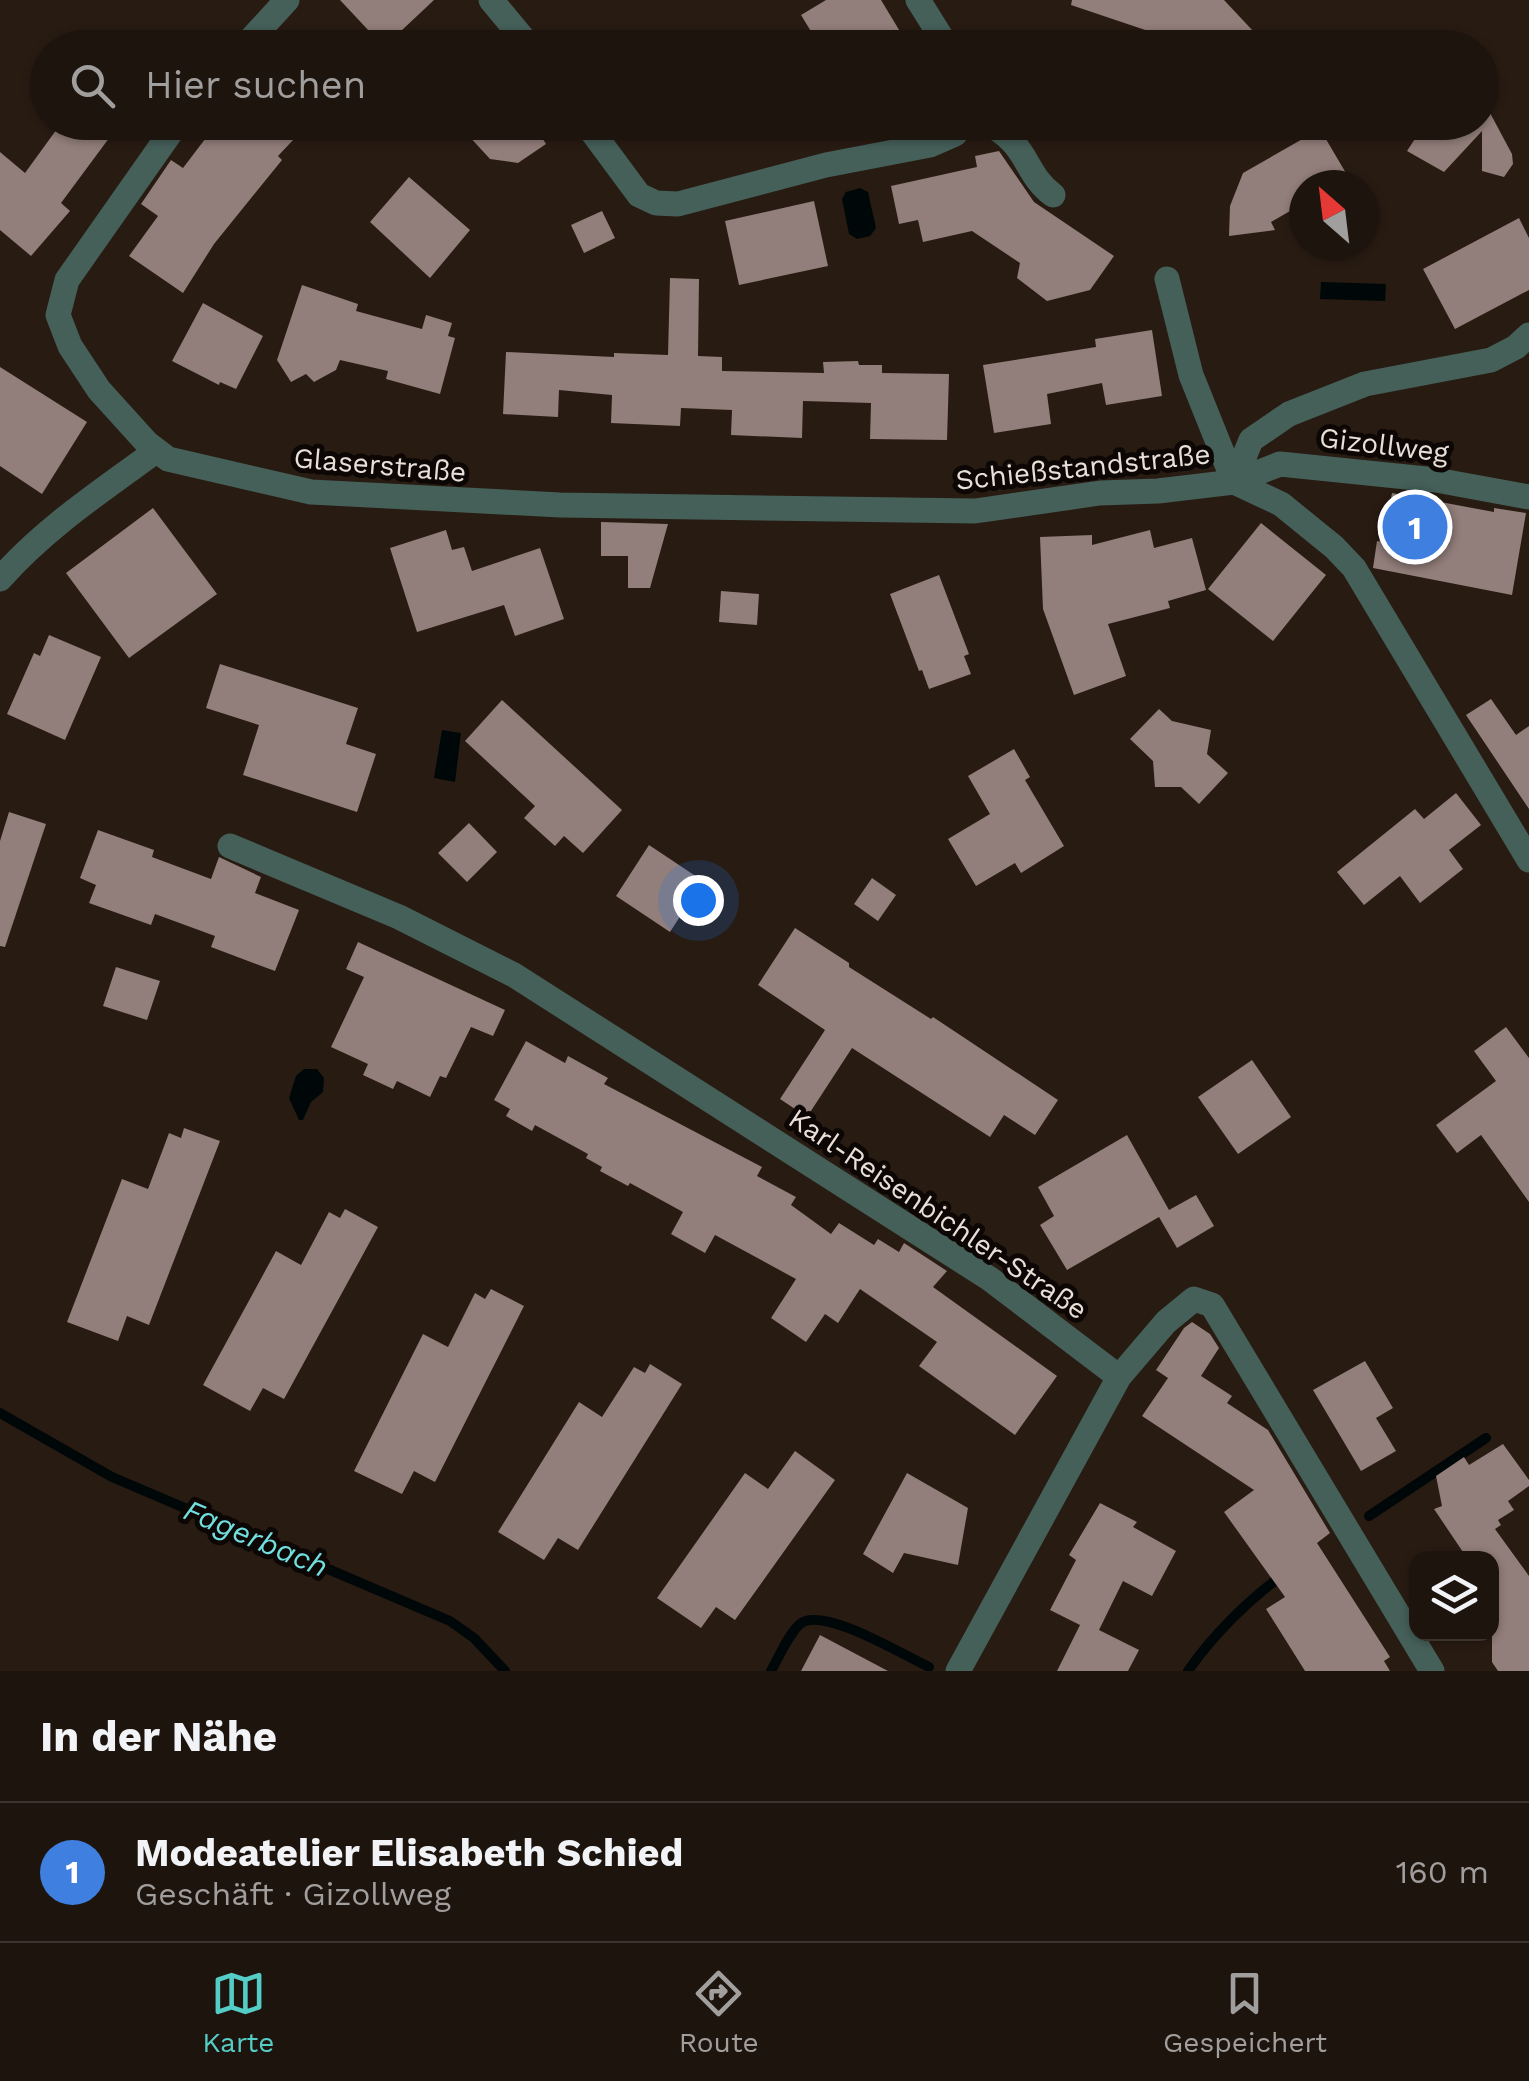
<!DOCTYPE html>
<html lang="de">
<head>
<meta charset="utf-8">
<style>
  :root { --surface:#1e140e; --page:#261d17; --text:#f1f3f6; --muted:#a19e9e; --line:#3c332e; --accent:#54cdc7 }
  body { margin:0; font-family:"Work Sans",sans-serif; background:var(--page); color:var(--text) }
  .controls { position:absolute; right:30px; bottom:30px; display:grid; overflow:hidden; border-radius:20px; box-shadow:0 2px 8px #0004 }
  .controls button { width:90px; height:90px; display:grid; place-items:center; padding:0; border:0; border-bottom:2px solid var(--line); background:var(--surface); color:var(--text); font:50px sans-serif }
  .compass { position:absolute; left:1289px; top:170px; width:90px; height:90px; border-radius:50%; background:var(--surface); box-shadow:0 2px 8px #0004; rotate:332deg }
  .you { position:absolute; left:698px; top:900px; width:35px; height:35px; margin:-25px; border:8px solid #fff; border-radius:50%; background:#1a73e8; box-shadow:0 0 0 15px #1a73e833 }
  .badge { display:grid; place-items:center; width:65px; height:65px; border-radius:50%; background:var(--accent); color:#fff; font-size:32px; font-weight:700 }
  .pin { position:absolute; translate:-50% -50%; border:5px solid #fff; box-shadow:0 2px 10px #0006 }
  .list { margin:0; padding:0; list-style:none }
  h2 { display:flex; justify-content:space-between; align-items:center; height:130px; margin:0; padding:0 40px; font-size:42px }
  h2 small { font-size:32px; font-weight:400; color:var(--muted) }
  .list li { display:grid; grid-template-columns:65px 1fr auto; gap:30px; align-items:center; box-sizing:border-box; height:140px; padding:0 40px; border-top:2px solid var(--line) }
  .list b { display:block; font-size:38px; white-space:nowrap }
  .list p { margin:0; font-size:32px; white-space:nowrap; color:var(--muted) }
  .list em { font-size:32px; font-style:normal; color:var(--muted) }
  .icon { flex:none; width:55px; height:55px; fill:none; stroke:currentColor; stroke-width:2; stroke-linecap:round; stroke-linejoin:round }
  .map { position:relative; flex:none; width:1529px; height:1671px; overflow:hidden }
  .search { position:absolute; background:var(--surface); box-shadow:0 2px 8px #0004; left:30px; right:30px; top:30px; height:110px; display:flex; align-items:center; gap:25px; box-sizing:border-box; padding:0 35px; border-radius:55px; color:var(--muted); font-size:38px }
  .sheet { height:270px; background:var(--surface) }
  nav { display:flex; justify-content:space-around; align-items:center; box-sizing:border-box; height:140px; border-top:2px solid var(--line); background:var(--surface); font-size:28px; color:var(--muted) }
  nav a { display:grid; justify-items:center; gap:5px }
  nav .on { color:var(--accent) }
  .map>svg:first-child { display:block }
  .water { fill:#000708 }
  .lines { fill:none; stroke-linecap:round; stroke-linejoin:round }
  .stream { stroke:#000708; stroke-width:10 }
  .building { fill:#927e7a }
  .minor { stroke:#455f59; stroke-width:25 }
  .labels { text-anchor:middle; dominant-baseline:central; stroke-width:10; stroke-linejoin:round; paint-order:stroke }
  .street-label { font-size:28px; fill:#e9dfd9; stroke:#0c0704 }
  .water-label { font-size:30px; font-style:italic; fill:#71dedf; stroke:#0c0704 }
</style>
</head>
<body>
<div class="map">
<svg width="1529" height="1671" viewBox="0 0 1529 1671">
  <rect width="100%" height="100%" fill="#281b12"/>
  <!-- water -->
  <path class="water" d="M 860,188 L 868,192 L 876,228 L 870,236 L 857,239 L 849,234 L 842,199 L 846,192 Z
    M 1321,282 L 1386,284 L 1385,301 L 1320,299 Z
    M 442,730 L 461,733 L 455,782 L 434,778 Z
    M 304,1069 L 317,1069 L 324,1078 L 323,1092 L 311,1102 L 303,1120 L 299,1120 L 289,1098 L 296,1076 Z"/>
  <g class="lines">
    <!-- stream -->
    <path class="stream" d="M 0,1413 L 112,1477 L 450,1621 L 474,1638 L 505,1671
      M 1369,1516 L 1486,1438
      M 771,1671 C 779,1657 788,1635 800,1624 C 822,1605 905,1656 929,1667
      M 1188,1671 C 1212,1636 1249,1599 1284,1574"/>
  </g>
  <!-- building -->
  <path class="building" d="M 340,0 L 434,0 L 384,47 Z
    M 826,0 L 881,0 L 910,48 L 821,48 L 801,15 Z
    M 1072,0 L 1224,0 L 1269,48 L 1154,48 L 1166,37 L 1071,5 Z
    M 1482,98 L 1512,154 L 1513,164 L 1504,177 L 1482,171 L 1482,131 L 1444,172 L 1407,151 L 1426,122 L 1482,122 Z
    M 62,122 L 121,122 L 61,203 L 70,211 L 31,256 L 0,230 L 0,152 L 25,173 Z
    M 218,122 L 310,122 L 278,156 L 282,160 L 214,244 L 183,293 L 129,256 L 158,216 L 141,204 L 171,160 L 183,168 Z
    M 456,122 L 532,122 L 546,144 L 518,163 L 490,159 Z
    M 1320,129 L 1353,185 L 1304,185 L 1304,203 L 1271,222 L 1275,230 L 1229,236 L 1230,206 L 1243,173 Z
    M 999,151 L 1034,202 L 1114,256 L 1090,290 L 1047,301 L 1017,278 L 1020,263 L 972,231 L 923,242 L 918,220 L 899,224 L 891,186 L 977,167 L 975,156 Z
    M 409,177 L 470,230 L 430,278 L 370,222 Z
    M 814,201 L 828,266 L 739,285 L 725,221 Z
    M 602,211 L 615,238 L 584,253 L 571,225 Z
    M 1519,218 L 1529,238 L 1529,290 L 1455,329 L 1423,269 Z
    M 670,278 L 699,279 L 698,356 L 722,357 L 722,371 L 824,373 L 823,362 L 858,361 L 859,365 L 882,365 L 882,373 L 949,374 L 947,440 L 870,439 L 871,403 L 803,401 L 802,438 L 731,435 L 732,410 L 681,408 L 680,426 L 611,423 L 612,395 L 559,390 L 558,417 L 503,414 L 506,352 L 614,357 L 614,353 L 668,355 Z
    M 302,285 L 358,304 L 356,311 L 422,329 L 426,315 L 452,323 L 448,336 L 455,338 L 440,394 L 386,379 L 388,371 L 340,360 L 336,370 L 314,382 L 306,374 L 291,382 L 277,360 Z
    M 203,303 L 263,336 L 236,389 L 220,382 L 219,385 L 172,361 Z
    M 1152,330 L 1162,396 L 1106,405 L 1102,383 L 1047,394 L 1051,424 L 994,433 L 983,365 L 1096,347 L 1095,339 Z
    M 0,367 L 87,422 L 42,494 L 0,466 Z
    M 1392,493 L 1494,512 L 1494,508 L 1526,513 L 1512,595 L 1373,568 L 1377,541 L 1383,542 Z
    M 153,508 L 217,594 L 129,658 L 66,573 Z
    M 601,522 L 668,524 L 650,588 L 628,588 L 628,556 L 601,556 Z
    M 1261,523 L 1326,575 L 1273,641 L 1208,589 Z
    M 446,530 L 452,550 L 464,547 L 472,571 L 540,548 L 564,619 L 515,636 L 504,605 L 417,632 L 390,548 Z
    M 1150,530 L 1154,548 L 1192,538 L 1206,590 L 1168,601 L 1170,608 L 1108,624 L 1126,676 L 1074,695 L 1043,609 L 1040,537 L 1092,535 L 1092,545 Z
    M 939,575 L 969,654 L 964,656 L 971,674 L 929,689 L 922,670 L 919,671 L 890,594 Z
    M 721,591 L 759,594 L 757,625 L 719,622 Z
    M 49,635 L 101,657 L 65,740 L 7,714 L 34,653 L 40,656 Z
    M 220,664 L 358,708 L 346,744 L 376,754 L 357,812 L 243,775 L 259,725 L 206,708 Z
    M 1491,699 L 1516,735 L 1529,726 L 1529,809 L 1466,715 Z
    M 502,700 L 622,810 L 583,853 L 564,836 L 555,846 L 524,818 L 535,806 L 465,741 Z
    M 1159,709 L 1172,721 L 1211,730 L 1207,754 L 1228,773 L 1199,804 L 1181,787 L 1155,787 L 1153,761 L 1130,739 Z
    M 1014,749 L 1030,777 L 1025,780 L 1064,846 L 1021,873 L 1015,863 L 976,886 L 948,839 L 990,814 L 968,776 Z
    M 1456,793 L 1481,825 L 1449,850 L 1463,869 L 1420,903 L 1400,876 L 1364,905 L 1337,872 L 1415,809 L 1424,819 Z
    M 9,812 L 46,824 L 5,947 L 0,946 L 0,841 Z
    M 469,823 L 497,852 L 467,882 L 438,853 Z
    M 98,830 L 154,850 L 152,857 L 211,879 L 219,857 L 261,877 L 255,893 L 299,910 L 275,971 L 211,947 L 215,936 L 155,914 L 151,925 L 89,903 L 96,885 L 80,878 Z
    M 649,845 L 703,881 L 670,932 L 616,896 Z
    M 872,878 L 896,895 L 878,921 L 854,904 Z
    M 795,928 L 849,963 L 849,967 L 931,1019 L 933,1017 L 1058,1100 L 1035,1135 L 1004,1115 L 990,1137 L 852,1048 L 807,1117 L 780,1099 L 825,1030 L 758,985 Z
    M 358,942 L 505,1010 L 493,1036 L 471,1027 L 446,1078 L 440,1076 L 430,1097 L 397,1081 L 393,1089 L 363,1075 L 368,1064 L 331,1047 L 364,977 L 346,969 Z
    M 116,967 L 160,981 L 147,1020 L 103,1006 Z
    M 1506,1027 L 1529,1058 L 1529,1202 L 1481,1135 L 1457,1153 L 1436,1125 L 1496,1081 L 1474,1051 Z
    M 526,1041 L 565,1063 L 568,1056 L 608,1078 L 604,1084 L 762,1167 L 757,1176 L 796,1197 L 791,1205 L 831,1234 L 839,1223 L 874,1245 L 878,1239 L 899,1252 L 904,1243 L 947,1271 L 933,1287 L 1057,1376 L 1015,1435 L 919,1366 L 937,1342 L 860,1289 L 838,1323 L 825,1314 L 806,1342 L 771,1318 L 796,1279 L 715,1235 L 705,1253 L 671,1234 L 683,1212 L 630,1183 L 628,1186 L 600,1171 L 602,1167 L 586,1158 L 588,1154 L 535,1125 L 532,1131 L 506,1116 L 510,1109 L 494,1100 Z
    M 1252,1060 L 1291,1117 L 1238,1154 L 1198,1097 Z
    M 184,1128 L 220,1141 L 149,1325 L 127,1316 L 118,1341 L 67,1322 L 122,1179 L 148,1189 L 169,1133 L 181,1138 Z
    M 1127,1135 L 1169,1210 L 1196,1195 L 1214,1226 L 1177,1248 L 1159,1217 L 1067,1270 L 1040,1225 L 1054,1216 L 1038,1187 Z
    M 345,1209 L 378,1227 L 284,1399 L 263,1388 L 250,1411 L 203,1385 L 276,1251 L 301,1265 L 329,1212 L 340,1218 Z
    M 491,1289 L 524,1306 L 435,1482 L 414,1471 L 402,1494 L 354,1471 L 423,1334 L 448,1347 L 475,1293 L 485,1299 Z
    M 1192,1322 L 1210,1334 L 1219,1348 L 1201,1376 L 1232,1396 L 1227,1403 L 1268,1430 L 1330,1533 L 1317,1543 L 1390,1657 L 1384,1661 L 1390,1671 L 1305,1671 L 1266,1609 L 1285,1597 L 1224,1512 L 1254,1490 L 1142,1416 L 1168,1378 L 1156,1370 L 1184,1328 Z
    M 1365,1361 L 1393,1408 L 1376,1418 L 1396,1451 L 1361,1471 L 1313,1390 Z
    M 650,1364 L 682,1384 L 578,1550 L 558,1538 L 544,1560 L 498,1532 L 579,1402 L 602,1417 L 634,1367 L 645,1373 Z
    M 1503,1444 L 1529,1480 L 1529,1486 L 1508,1501 L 1514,1510 L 1498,1520 L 1501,1525 L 1495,1529 L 1529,1576 L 1529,1671 L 1498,1671 L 1492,1662 L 1492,1558 L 1467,1558 L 1434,1509 L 1442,1506 L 1436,1476 L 1464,1457 L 1469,1465 Z
    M 795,1451 L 835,1480 L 735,1620 L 716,1607 L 701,1628 L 657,1598 L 745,1473 L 768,1489 Z
    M 907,1473 L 968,1508 L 958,1565 L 904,1553 L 893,1573 L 863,1554 Z
    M 1100,1503 L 1137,1522 L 1133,1527 L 1176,1551 L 1152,1596 L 1123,1581 L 1099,1630 L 1139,1650 L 1128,1671 L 1057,1671 L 1080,1625 L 1050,1610 L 1076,1560 L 1069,1555 Z
    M 820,1635 L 888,1671 L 801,1671 Z"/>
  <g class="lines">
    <!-- minor -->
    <path class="minor" d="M 491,0 L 531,48
      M 918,0 L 948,48
      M 243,48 L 287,0
      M 178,122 L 67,280 L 58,315 L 70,346 L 99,390 L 147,443 L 168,459 L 311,492 L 560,505 L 975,511 L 1100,493 L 1158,491 L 1234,482 L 1281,504 L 1334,547 L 1354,568 L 1529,860
      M 585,122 L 639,195 L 656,203 L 678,204 L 826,165 L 930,145 L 955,134 L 965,122
      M 985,122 C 1030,144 1023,173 1053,195
      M 1167,279 L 1191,375 L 1234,482
      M 1234,482 L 1251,440 L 1289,414 L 1365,384 L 1491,360 L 1516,347 L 1529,335
      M 1234,482 L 1280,464 L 1436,480 L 1529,497
      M 0,579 C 45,528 101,491 156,451
      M 230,846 L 399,917 L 514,975 L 990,1279 L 1119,1377
      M 958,1671 L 1119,1377 L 1166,1322 L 1194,1299 L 1212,1305 L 1432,1671"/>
  </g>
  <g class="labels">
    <!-- street labels -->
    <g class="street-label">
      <text transform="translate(1384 445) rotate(7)">Gizollweg</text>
      <text transform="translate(380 465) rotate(5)">Glaserstraße</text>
      <text transform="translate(1083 467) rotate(-6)">Schießstandstraße</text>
      <text transform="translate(938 1214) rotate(34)">Karl-Reisenbichler-Straße</text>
    </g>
    <!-- water labels -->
    <g class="water-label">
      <text transform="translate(256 1538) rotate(23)">Fagerbach</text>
    </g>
  </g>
</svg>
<div class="controls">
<button><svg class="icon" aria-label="layers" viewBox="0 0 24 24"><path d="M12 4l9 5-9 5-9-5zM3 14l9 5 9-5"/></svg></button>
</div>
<svg class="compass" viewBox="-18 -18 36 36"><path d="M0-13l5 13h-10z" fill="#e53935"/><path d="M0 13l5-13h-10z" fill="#a19e9e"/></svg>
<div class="you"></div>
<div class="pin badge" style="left:1415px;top:527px;background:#3f7fe0">1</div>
<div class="search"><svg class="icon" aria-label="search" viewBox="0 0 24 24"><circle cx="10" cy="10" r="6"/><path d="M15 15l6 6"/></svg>Hier suchen</div>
</div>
<section class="sheet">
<h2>In der Nähe<small></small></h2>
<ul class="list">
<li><span class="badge" style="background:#3f7fe0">1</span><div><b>Modeatelier Elisabeth Schied</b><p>Geschäft · Gizollweg</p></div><em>160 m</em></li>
</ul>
</section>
<nav>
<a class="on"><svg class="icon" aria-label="map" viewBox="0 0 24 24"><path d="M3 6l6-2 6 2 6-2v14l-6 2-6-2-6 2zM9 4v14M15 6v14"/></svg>Karte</a>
<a><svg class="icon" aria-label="directions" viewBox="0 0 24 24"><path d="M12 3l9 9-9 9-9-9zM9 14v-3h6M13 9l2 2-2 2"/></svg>Route</a>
<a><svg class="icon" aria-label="saved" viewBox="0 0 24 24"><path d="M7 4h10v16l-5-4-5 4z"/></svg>Gespeichert</a>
</nav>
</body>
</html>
